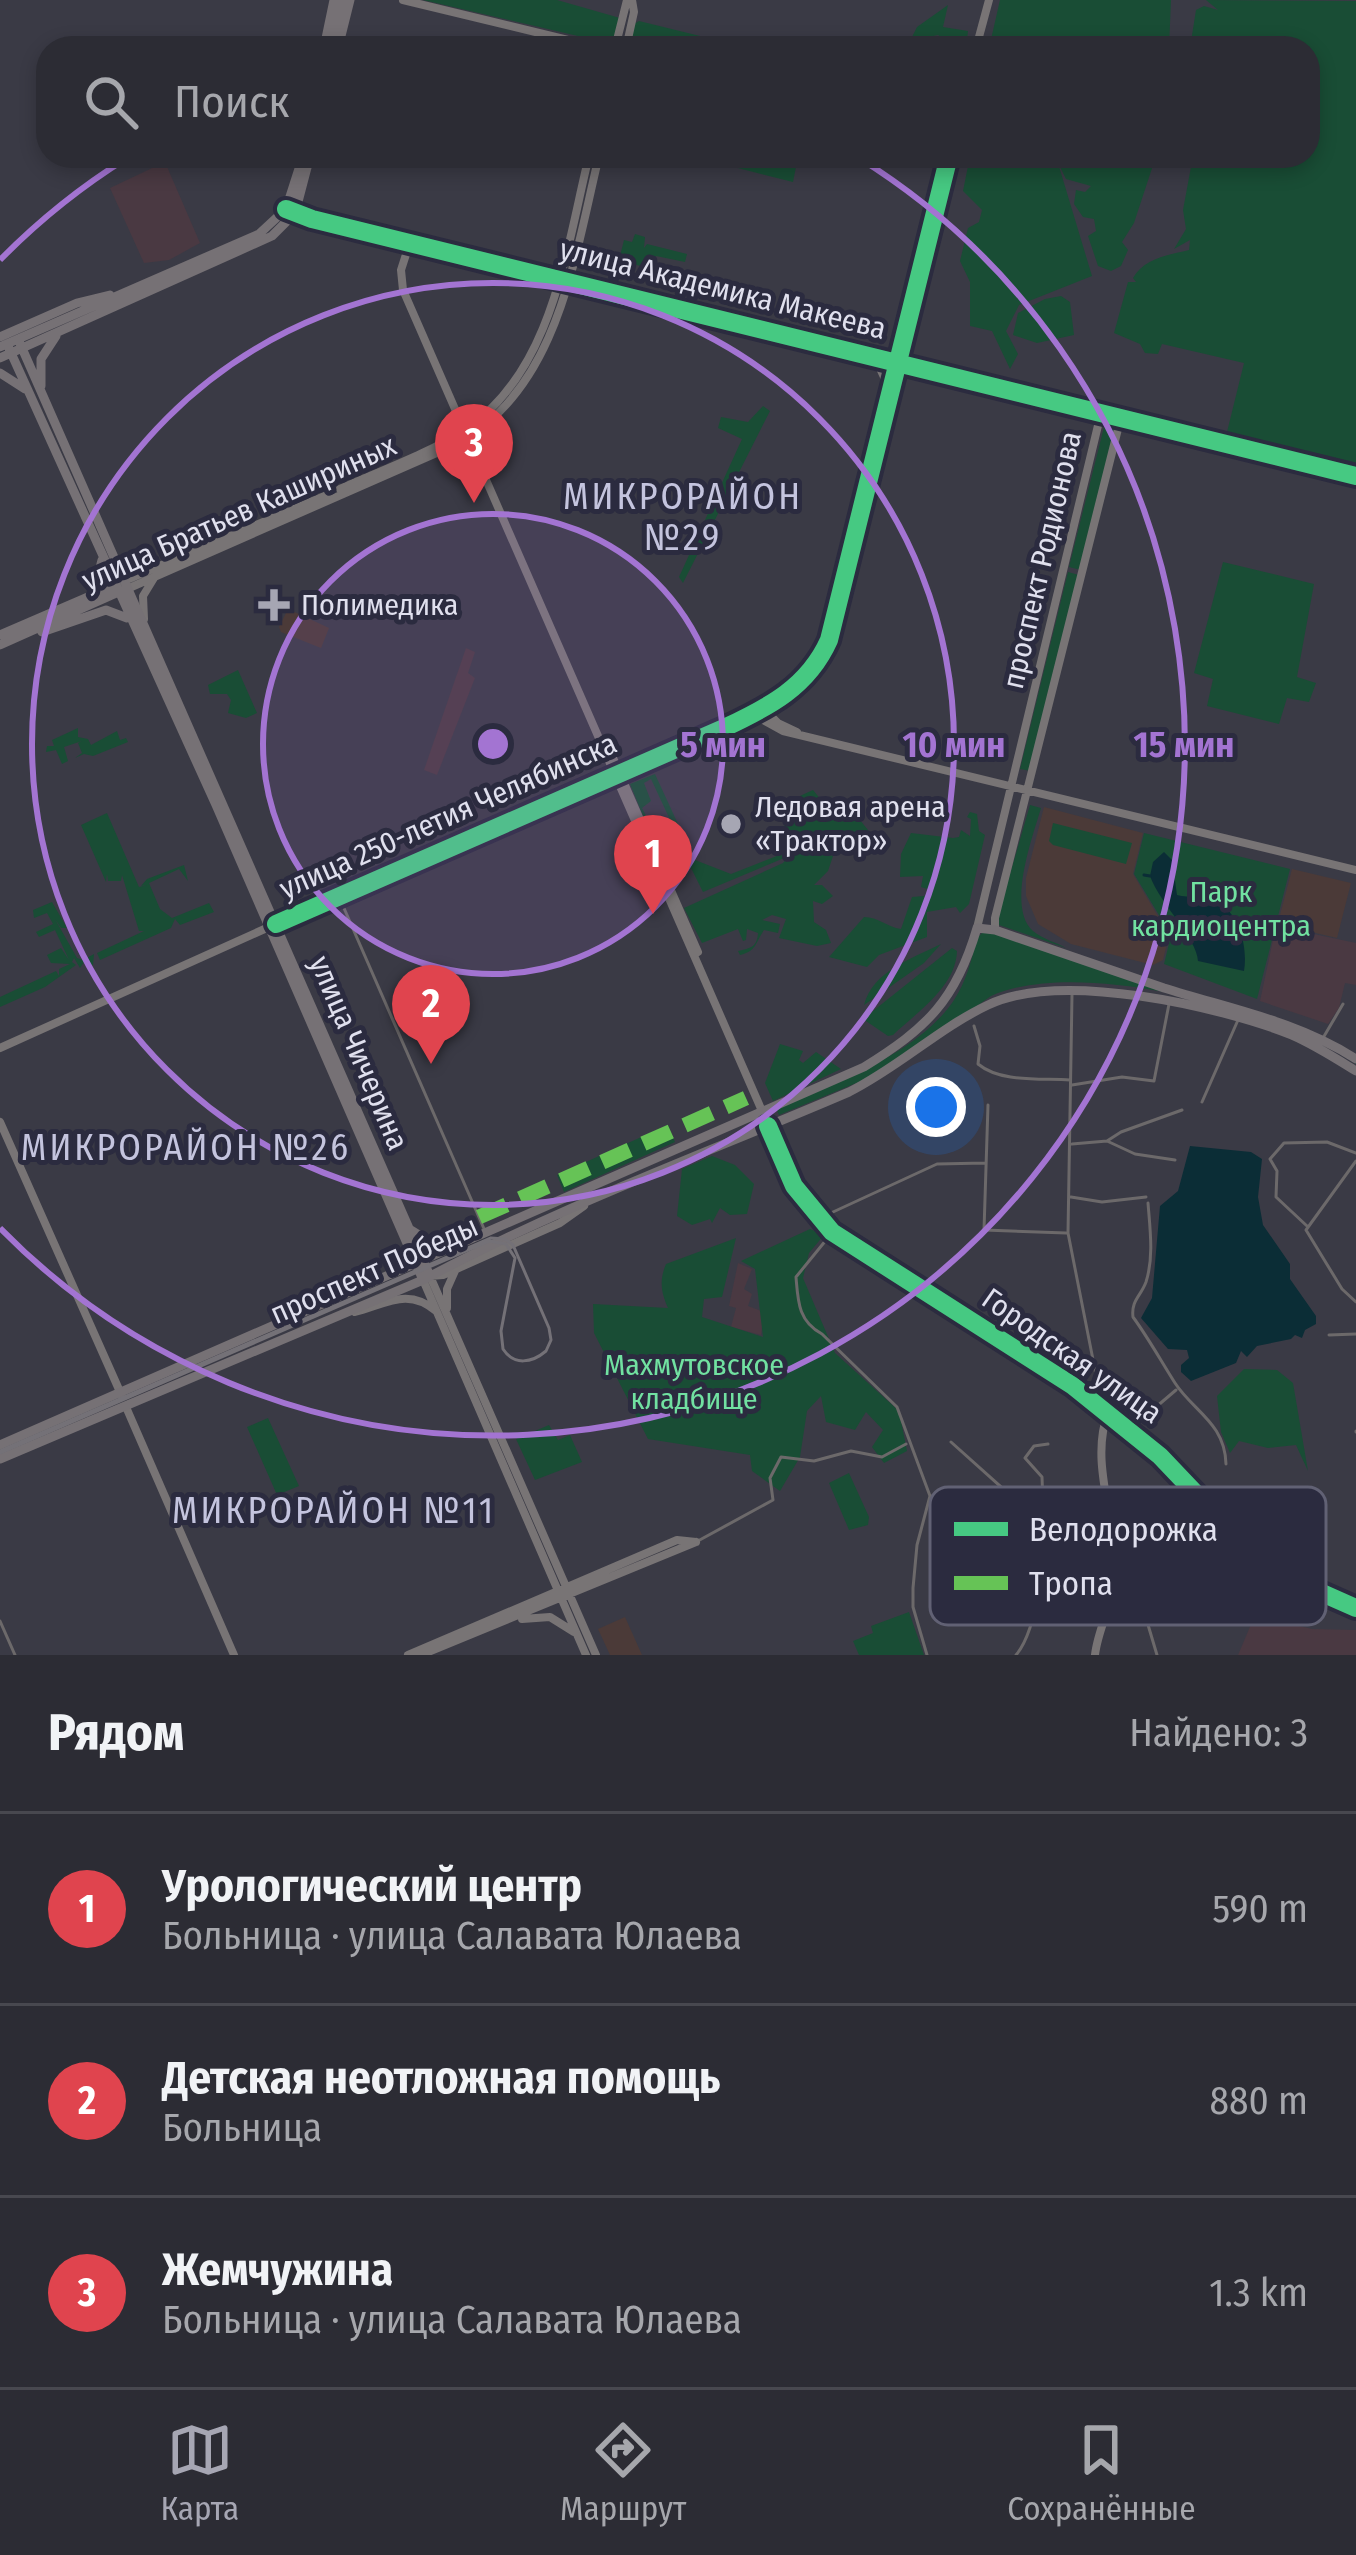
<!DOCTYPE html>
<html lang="ru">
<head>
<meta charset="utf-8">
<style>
  :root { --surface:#2c2c34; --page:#383840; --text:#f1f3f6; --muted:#a6a7ac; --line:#48484f; --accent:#a6a6b3 }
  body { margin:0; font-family:"Fira Sans Condensed",sans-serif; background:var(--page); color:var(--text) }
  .you { position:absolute; left:936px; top:1107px; width:42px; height:42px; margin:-30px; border:9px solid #fff; border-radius:50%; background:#1a73e8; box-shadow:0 0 0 18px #1a73e833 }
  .badge { display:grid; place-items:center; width:78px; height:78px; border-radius:50%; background:var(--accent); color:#fff; font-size:39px; font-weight:700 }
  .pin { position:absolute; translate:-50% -99px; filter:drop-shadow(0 3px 6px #0008) }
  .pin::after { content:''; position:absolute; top:63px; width:42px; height:36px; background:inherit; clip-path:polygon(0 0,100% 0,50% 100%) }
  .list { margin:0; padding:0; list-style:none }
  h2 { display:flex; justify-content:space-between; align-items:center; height:156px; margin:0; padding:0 48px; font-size:51px }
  h2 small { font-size:39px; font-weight:400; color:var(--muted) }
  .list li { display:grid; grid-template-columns:78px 1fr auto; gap:36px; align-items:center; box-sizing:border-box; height:192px; padding:0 48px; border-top:3px solid var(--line) }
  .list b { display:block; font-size:45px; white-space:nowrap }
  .list p { margin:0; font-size:39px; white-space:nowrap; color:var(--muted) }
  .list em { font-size:39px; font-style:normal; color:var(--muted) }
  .icon { flex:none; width:66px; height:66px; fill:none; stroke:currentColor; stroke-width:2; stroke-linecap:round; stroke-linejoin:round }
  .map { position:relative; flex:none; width:1356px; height:1655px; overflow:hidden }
  .search { position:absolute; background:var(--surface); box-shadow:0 6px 18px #0003; left:36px; right:36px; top:36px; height:132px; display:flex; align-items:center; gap:30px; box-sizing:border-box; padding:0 42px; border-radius:36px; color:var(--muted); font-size:45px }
  .sheet { height:732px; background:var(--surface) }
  nav { display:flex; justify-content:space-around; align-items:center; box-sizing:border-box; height:168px; border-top:3px solid var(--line); background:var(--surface); font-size:33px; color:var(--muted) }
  nav a { display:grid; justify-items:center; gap:6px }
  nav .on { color:var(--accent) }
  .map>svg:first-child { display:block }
  .industrial { fill:#4a3942 }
  .medical { fill:#4b3a38 }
  .green { fill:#194d35 }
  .water { fill:#0b2d36 }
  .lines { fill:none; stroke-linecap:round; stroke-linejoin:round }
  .stream { stroke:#0b2d36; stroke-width:3 }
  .street { stroke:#6c696a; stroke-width:3 }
  .secondary { stroke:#787475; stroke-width:8 }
  .primary { stroke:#767175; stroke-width:9 }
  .tram { stroke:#747177; stroke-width:3 }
  .quiet { stroke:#66c356; stroke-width:15; stroke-dasharray:30 15; stroke-linecap:butt }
  .cycleway-casing { stroke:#2b2b3f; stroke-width:26 }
  .cycleway { stroke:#46c982; stroke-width:18 }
  .ring { fill:none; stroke:#a374d2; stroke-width:6 }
  .poi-dot { fill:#a6a6b3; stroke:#2b2b3f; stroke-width:4.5 }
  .labels { text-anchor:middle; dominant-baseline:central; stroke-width:10; stroke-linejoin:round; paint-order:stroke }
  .street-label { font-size:30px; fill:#e0e0ee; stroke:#2b2b3f }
  .poi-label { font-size:30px; fill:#e0e0ee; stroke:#2b2b3f; text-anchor:start }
  .park-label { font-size:30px; fill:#71e1a1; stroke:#2b2b3f }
  .quarter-label { font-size:36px; letter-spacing:3px; fill:#c4c4de; stroke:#2b2b3f }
  .key { fill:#2b2b3f; stroke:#616174; stroke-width:3 }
  .key-label { font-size:33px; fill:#e0e0ee }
  .centre { fill:#a374d2; stroke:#2b2b3f; stroke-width:6 }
  .ring-label { font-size:36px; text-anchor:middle; font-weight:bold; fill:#a374d2; stroke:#2b2b3f; stroke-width:10; stroke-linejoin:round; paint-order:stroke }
</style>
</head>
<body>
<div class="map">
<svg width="1356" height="1655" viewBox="0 0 1356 1655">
  <rect width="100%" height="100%" fill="#3a3a45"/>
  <!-- industrial -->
  <path class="industrial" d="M 165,162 L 200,243 L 169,260 L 144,263 L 110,188 Z
    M 466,648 L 475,652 L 468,673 L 475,678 L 437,775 L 424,770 Z
    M 1276,926 L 1356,943 L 1356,985 L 1345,983 L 1339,1008 L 1328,1024 L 1260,1001 Z
    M 738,1263 L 752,1269 L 744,1289 L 752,1294 L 748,1306 L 764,1312 L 761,1335 L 731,1327 L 736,1308 L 729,1306 Z
    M 1255,1615 L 1312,1629 L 1356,1630 L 1356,1655 L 1238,1655 Z"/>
  <!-- medical -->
  <path class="medical" d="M 288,609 L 329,628 L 321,648 L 281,632 L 279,627 Z
    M 1044,807 L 1143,833 L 1133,874 L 1169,935 L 1163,960 L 1153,965 L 1071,944 L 1038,924 L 1026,896 L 1026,878 Z
    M 1292,869 L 1351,883 L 1337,938 L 1294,928 L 1280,915 Z
    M 625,1617 L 642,1655 L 610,1655 L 598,1629 Z"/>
  <!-- green -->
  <path class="green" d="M 423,0 L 557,0 L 620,18 L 614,40 L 608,43 Z
    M 1000,0 L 1171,0 L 1169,48 L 989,48 Z
    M 1206,0 L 1356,1 L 1356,463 L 1227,432 L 1244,363 L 1162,344 L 1158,354 L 1145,353 L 1140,344 L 1114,333 L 1128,282 L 1136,282 L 1133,278 C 1144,258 1169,255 1189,250 L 1190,240 L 1174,249 L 1186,229 L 1183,210 L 1193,156 L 1308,156 L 1308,48 L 1190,48 L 1196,10 L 1204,6 L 1218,10 Z
    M 948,5 L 943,27 L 968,31 L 966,48 L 958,48 L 938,35 L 919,39 L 912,37 L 917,27 Z
    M 639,21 L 749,48 L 630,48 L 634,24 Z
    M 746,156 L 766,156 L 796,167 L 793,182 L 730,166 Z
    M 970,156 L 1056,156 L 1058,161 L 1060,156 L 1156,156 L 1134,223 L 1122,242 L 1128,250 L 1121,266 L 1111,271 L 1098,266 L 1088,236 L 1096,231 L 1094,219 L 1083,217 L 1074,204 L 1076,190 L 1085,192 L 1091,186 L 1066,179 L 1058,163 L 1092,276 L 1019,305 L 1006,331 L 1018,354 L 1010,369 L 992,331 L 970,326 L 970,282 L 960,261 L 968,228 L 979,222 L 982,210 L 963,191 Z
    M 635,234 L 645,237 L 644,248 L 647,244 L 687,254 L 685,262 L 656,256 L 651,269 L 619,260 L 624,240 L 632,242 Z
    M 1061,296 L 1070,302 L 1074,335 L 1037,343 L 1013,335 L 1018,313 L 1045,299 Z
    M 763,406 L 770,411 L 683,583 L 679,577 L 742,439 L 718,428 L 721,417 L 748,422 Z
    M 1104,427 L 1115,429 L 1081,570 L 1069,567 Z
    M 1223,562 L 1314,584 L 1297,677 L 1316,683 L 1309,702 L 1287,698 L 1279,724 L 1207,706 L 1213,679 L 1194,673 Z
    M 1068,572 L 1079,575 L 1031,771 L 1020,769 Z
    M 238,670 L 257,713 L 246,718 L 228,713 L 231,700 L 227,694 L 210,694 L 208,685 Z
    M 78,728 L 78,737 L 88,739 L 91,745 L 117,731 L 120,740 L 126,738 L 128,742 L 93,756 L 84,754 L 75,758 L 82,753 L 78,743 L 82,741 L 64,747 L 68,761 L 62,764 L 56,750 L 46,752 L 47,746 L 54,746 L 52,740 Z
    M 655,774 L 684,837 L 682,842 L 676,841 L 679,839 L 651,779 L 644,783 L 651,801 L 642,808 L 663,847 L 658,852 L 630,784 Z
    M 813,790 L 836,818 L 856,815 L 876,840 L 878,834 L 887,838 L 877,854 L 868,853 L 843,832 L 836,835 L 840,849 L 833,841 L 823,845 L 820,852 L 833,856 L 828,871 L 814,885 L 822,885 L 833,896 L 822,904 L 813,901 L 814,922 L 826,930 L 831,943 L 817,946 L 779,938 L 786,919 L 772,915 L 762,920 L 780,924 L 778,933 L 764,930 C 755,943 757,951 740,955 L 738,951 C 751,948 757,947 758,933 L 747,929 L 746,940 L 743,941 L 738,929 L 702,943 L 684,908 L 783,863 L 789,856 L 703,892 L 680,846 L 687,845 L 695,860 L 731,874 L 782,854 L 789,839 L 778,806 Z
    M 1030,805 L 1041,808 C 1033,836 1006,907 1033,931 C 1042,939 1058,943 1066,948 L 999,925 L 997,919 Z
    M 970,812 L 977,814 L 979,831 L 985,835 L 969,904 L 960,913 L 956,907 L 927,912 L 927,937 L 879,955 L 867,967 L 829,957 L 864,917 C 878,917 887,927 901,929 L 912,897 L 924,896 L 931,890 L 921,887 L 923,876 L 900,877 L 901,854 L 911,833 L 953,838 L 959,837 L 961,830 L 970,836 L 971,819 L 967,817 Z
    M 107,813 L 139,887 L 147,885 L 141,886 L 147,879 L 184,865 L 188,881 L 179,869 L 149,883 L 160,909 L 172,918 L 209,903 L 214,912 L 180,925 L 175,919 L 171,928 L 100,960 L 97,953 L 144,931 L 139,931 L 122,875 L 121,881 L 108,881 L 107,874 L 106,882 L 81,825 Z
    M 1053,823 L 1132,843 L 1126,864 L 1053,845 L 1049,841 Z
    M 1144,833 L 1290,869 L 1257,999 L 1164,964 L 1171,935 L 1134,874 Z
    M 52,902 L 67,928 L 61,928 L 55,919 L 77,958 L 83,960 L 94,954 L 93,965 L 87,967 L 84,962 L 80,968 L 74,958 L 72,962 L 76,965 L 45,987 L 0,1007 L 0,997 L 56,971 L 59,976 L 59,969 L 70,964 L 51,963 L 47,955 L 61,948 L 69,960 L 55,930 L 39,937 L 36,932 L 53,924 L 47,913 L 34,918 L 33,910 Z
    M 984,931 C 1045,940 1104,971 1163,989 C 1230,1010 1296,1022 1356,1061 L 1356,1064 C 1278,1010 1080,956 991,996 L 883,1072 L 779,1115 L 776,1108 C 833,1085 919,1053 954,1000 C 966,982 972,959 977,938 Z
    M 941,944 L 924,963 L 864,1005 C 873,971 911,959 941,944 Z
    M 952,948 L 957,951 C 956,987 917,1012 893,1035 L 888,1036 L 863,1019 Z
    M 780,1044 L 803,1051 L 799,1060 L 803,1063 L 816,1052 L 841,1069 L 773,1101 L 765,1083 Z
    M 668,1125 L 675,1142 L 564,1192 L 557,1175 Z
    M 712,1156 L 735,1165 L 754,1184 L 747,1214 L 730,1215 L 720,1208 L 712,1223 L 710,1219 L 692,1225 L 677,1216 L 682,1169 Z
    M 810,1229 L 824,1235 L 809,1253 L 803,1278 L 835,1353 L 899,1411 L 907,1451 L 884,1463 L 872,1447 L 883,1430 L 866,1412 L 855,1430 L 826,1422 L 821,1396 L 807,1411 L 800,1457 L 780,1491 L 752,1471 L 750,1455 L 648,1439 L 594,1333 L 593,1304 L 668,1308 C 661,1292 659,1281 666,1264 L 736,1238 L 722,1297 L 704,1299 L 702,1317 L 763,1337 L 755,1269 L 741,1261 Z
    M 1244,1369 L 1277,1370 L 1293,1383 L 1308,1471 L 1296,1445 L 1268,1448 L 1239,1441 L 1230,1453 L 1221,1432 L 1217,1396 Z
    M 268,1418 L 299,1486 L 277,1495 L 247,1427 Z
    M 549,1425 L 558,1440 L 570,1435 L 582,1462 L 535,1480 L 516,1439 Z
    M 849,1473 L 869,1517 L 868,1525 L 849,1530 L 829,1483 Z
    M 909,1612 L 924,1655 L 859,1655 L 853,1641 L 873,1633 L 871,1626 Z"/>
  <!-- water -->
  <path class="water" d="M 1164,852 L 1172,860 L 1177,895 C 1189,898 1204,896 1216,901 C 1240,913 1248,948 1244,971 L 1198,961 C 1197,938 1160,904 1150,876 L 1153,862 Z
    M 1190,1146 L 1251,1152 L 1262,1159 L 1258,1197 L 1263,1225 L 1290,1264 L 1290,1279 L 1316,1316 L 1316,1324 L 1305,1330 L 1302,1338 L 1295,1335 L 1291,1339 L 1257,1346 L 1247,1357 L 1241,1351 L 1236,1363 L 1191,1381 L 1181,1372 L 1181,1365 L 1189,1358 L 1187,1350 L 1168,1349 L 1141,1318 L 1152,1298 L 1160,1206 L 1178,1191 Z"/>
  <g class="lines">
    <!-- stream -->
    <path class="stream" d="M 1144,875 L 1150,876"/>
    <!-- street -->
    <path class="street" d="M 340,899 L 485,1231
      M 1072,995 L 1068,1233 L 1098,1385 L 1097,1402
      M 974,1026 L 980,1046 L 978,1064 C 1001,1083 1041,1078 1070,1080
      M 1323,1038 L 1343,1004
      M 1072,1085 L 1122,1077 L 1154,1081 L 1169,1004
      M 1202,1102 L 1238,1020
      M 988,1105 L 984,1230 L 1066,1233
      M 1107,1141 L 1121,1132 L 1182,1110
      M 1072,1144 L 1107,1141 L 1135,1154 L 1175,1160
      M 1356,1161 L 1306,1230 L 1342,1289 L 1356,1302
      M 1071,1197 L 1102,1202 L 1146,1197
      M 1148,1203 C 1150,1229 1154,1257 1146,1282 C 1141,1296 1131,1300 1133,1317 C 1149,1339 1161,1361 1175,1383 C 1193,1411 1225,1423 1226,1464
      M 820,1218 L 937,1164 L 985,1163
      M 1307,1226 L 1276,1197 L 1277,1171 L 1270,1159 L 1284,1143 L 1327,1142 L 1356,1153
      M 831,1234 L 796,1277 C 798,1301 798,1321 822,1334 L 897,1407 L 930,1496 L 917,1545 L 913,1588 L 913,1607 L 927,1655
      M 1329,1335 L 1356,1334
      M 1129,1430 L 1176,1390
      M 1356,1431 L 1356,1432
      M 951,1442 L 1029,1512 L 1044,1516 C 1045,1551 1039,1628 1016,1655
      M 932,1496 C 999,1508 957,1545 983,1581
      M 1039,1513 L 1043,1505 L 1042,1477 L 1025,1458 L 1034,1446 L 1048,1444
      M 1046,1516 L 1108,1512
      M 696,1542 L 773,1500 L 770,1478 L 781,1457 L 814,1461 L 851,1451 L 882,1457 L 906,1444
      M 1117,1576 L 1140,1598 L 1157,1655
      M 0,1621 L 15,1655"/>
    <!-- secondary -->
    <path class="secondary" d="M 403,0 L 601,48
      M 615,48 L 627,0
      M 626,48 L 634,12 L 632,0
      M 976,48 L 989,0
      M 293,213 L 1356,476
      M 410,242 L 401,270 L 403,290 L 762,1111
      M 868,357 L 879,366 L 889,388
      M 340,489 C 382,470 428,454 466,429 C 553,371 566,249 589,156
      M 124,581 L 327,495
      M 127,589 L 457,444 C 559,388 574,258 599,156
      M 144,619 L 143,596 L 154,578
      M 764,709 L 778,723 L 797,732
      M 758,713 L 763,720 L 783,731 L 1356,870
      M 610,751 L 698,952
      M 276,924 L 724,728 C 769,707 808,687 829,640 L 949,156
      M 977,928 L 1101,413
      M 995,930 L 995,918 L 1121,417
      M 0,1048 L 269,927
      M 0,1122 L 121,1394
      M 768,1126 L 794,1186 L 832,1232 L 1073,1386 L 1160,1456 L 1217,1516 L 1322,1593 L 1356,1608
      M 584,1206 L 560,1223 L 443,1275 L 430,1276 L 596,1655
      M 423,1280 L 586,1655
      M 447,1308 L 447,1289 L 455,1271
      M 355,1312 C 386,1304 408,1287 436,1311
      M 126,1407 L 234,1655
      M 522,1619 L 550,1617 L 574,1632
      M 408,1655 L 677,1540 L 696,1542
      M 421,1655 L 696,1542
      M 1095,1655 C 1098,1627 1115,1600 1116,1573 C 1117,1522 1089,1462 1108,1413"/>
    <!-- primary -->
    <path class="primary" d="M 324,48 L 334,0
      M 331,48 L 343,0
      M 338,48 L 350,0
      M 0,337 L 77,303 L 110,295
      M 18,339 L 430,1276
      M 7,344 L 216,805 L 423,1280
      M 0,347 L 259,234 L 286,209 L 303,156
      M 0,358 L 272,236 L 295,213 L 310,156
      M 0,373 L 25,389
      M 41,386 L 41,359 L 56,336
      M 93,595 L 102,560
      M 42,632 L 106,610 L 127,618
      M 0,635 L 116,585
      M 0,645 L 121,591
      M 411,1230 L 427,1240 L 451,1244
      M 0,1445 L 864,1067 C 927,1028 956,1000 977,928 L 995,930 C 1051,949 1107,969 1164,988 C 1230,1009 1297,1021 1356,1059
      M 0,1459 L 423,1280 C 558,1207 707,1153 849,1092 C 899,1067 939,1028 988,1005 C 1061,970 1219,1006 1292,1035 C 1315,1045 1335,1058 1356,1071"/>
    <!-- tram -->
    <path class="tram" d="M 0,1451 L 491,1238 L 505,1239 L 513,1245 L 549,1328 L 551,1340 L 546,1351 C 532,1363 514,1366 503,1349 L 501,1331 L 515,1258 L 506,1244 L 489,1241 L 0,1453"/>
    <!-- quiet -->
    <path class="quiet" d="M 479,1217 L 746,1098"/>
    <defs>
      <path id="cycleway" d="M 286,209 L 312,219 L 1356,476
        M 276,924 L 724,728 C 769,707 808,687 829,640 L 949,156
        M 768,1126 L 794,1186 L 832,1232 L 1073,1386 L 1160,1456 L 1217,1516 L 1322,1593 L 1356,1608"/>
    </defs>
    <!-- cycleway casing -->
    <use href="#cycleway" class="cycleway-casing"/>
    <!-- cycleway -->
    <use href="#cycleway" class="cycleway"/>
  </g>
  <!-- distance rings -->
  <circle cx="493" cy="744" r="230" fill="#a374d2" fill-opacity=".12"/>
  <g class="ring">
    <circle cx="493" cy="744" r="230"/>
    <circle cx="493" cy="744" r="461"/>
    <path d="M0 260A691 691 0 0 1 127 158M859 158A691 691 0 1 1 0 1228"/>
  </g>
  <!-- markers -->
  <g class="poi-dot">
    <path d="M268 587h12v12h12v12h-12v12h-12v-12h-12v-12h12z"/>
    <circle cx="731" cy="824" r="12"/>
  </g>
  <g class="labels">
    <!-- street labels -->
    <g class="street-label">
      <text transform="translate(723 289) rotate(14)">улица Академика Макеева</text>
      <text transform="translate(239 513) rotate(-24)">улица Братьев Кашириных</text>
      <text transform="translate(1042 560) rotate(-77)">проспект Родионова</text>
      <text transform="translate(448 816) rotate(-24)">улица 250-летия Челябинска</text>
      <text transform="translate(359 1053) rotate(67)">улица Чичерина</text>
      <text transform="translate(374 1270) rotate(-24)">проспект Победы</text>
      <text transform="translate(1072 1356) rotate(35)">Городская улица</text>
    </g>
    <!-- poi labels -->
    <g class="poi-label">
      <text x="301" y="605">Полимедика</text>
      <text x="755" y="807">Ледовая арена<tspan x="755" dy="34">«Трактор»</tspan></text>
    </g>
    <!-- park labels -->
    <g class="park-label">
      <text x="1221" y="892">Парк<tspan x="1221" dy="34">кардиоцентра</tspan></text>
      <text x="694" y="1365">Махмутовское<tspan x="694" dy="34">кладбище</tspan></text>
    </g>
    <!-- quarter labels -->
    <g class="quarter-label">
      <text x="683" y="497">МИКРОРАЙОН<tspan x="683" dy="41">№29</tspan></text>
      <text x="186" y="1148">МИКРОРАЙОН №26</text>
      <text x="334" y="1511">МИКРОРАЙОН №11</text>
    </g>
  </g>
  <!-- legend -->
  <rect x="930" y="1487" width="396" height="138" rx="18" class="key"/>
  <rect x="954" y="1522" width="54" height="14" fill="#46c982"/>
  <rect x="954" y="1576" width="54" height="14" fill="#66c356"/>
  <g class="key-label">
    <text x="1029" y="1541">Велодорожка</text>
    <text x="1029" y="1595">Тропа</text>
  </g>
  <circle cx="493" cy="744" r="18" class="centre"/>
  <g class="ring-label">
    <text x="723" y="757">5 мин</text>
    <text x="954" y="757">10 мин</text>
    <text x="1184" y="757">15 мин</text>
  </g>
</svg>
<div class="you"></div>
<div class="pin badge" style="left:653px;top:914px;background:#e0444e">1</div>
<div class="pin badge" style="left:431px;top:1064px;background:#e0444e">2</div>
<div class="pin badge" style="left:474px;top:503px;background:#e0444e">3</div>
<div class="search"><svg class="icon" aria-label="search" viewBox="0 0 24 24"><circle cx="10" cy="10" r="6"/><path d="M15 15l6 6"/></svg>Поиск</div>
</div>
<section class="sheet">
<h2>Рядом<small>Найдено: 3</small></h2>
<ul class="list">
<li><span class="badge" style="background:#e0444e">1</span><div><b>Урологический центр</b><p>Больница · улица Салавата Юлаева</p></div><em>590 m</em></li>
<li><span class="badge" style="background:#e0444e">2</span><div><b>Детская неотложная помощь</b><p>Больница</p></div><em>880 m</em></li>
<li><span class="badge" style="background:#e0444e">3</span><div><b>Жемчужина</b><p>Больница · улица Салавата Юлаева</p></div><em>1.3 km</em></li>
</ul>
</section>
<nav>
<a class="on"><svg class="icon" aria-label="map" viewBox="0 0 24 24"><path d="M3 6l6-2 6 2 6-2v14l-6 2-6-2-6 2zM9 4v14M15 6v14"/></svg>Карта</a>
<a><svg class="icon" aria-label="directions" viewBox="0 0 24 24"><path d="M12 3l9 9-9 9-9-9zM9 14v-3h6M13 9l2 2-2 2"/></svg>Маршрут</a>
<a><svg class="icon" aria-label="saved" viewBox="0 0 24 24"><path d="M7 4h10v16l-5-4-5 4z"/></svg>Сохранённые</a>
</nav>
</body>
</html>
